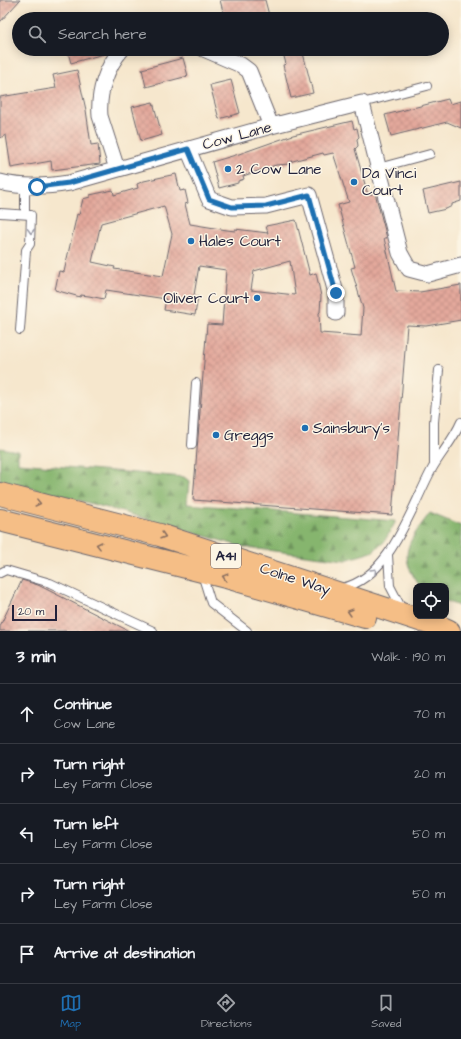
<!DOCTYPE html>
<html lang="en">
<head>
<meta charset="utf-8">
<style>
  :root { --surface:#171b24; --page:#20242c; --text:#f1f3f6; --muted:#9ea1a6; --line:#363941; --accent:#1f6fb2 }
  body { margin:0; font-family:"Architects Daughter",sans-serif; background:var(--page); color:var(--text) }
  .controls { position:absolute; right:12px; bottom:12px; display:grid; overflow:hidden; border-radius:8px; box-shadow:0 2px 10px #0003 }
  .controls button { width:36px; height:36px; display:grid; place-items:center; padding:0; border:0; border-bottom:1px solid var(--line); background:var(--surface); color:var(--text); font:20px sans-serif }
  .scale { position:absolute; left:12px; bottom:10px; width:45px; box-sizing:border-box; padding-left:4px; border:2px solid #22223b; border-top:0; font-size:11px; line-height:14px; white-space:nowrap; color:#22223b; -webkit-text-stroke:3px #fcf5e5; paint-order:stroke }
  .stop { position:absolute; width:12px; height:12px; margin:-9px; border:3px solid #1f6fb2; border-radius:50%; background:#fff }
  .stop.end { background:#1f6fb2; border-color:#fff; box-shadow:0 1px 4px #0008 }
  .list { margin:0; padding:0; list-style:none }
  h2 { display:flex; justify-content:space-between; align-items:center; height:52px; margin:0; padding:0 16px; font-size:17px }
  h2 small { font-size:13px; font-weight:400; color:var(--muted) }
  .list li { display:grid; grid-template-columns:26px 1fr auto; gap:12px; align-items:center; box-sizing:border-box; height:60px; padding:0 16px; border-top:1px solid var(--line) }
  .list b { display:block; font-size:15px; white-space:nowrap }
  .list p { margin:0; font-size:13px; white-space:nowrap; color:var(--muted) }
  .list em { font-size:13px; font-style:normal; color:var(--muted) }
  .icon { flex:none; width:22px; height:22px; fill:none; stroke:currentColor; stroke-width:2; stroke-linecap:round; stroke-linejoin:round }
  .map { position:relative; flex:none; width:461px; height:631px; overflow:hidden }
  .search { position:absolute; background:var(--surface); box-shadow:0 2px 10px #0003; left:12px; right:12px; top:12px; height:44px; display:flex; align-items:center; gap:10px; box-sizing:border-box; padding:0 14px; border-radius:22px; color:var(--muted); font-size:15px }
  .sheet { height:352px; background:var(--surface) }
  nav { display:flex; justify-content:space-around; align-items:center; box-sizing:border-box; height:56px; border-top:1px solid var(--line); background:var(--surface); font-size:11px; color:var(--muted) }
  nav a { display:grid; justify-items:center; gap:2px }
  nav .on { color:var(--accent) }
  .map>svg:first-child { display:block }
  .forest { fill:url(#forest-firs); stroke:#546c54 }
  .building { fill:url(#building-cross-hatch); fill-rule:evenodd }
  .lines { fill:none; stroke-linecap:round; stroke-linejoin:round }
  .service-casing { stroke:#6c676e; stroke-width:10 }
  .minor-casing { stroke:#6c676e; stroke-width:17 }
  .trunk-casing { stroke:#6c676e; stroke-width:24 }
  .service { stroke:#fff; stroke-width:8 }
  .minor { stroke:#fff; stroke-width:15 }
  .trunk { stroke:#f5be86; stroke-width:22 }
  .oneway { stroke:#9c9ca7 }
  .oneway2 { stroke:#8c7060 }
  .route { stroke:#1f6fb2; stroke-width:5 }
  .poi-dot { fill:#1f6fb2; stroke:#fcf5e5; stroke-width:1.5 }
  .labels { text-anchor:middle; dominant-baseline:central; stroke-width:3; stroke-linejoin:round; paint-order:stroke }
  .shield { fill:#fcf5e5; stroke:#63616e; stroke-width:1 }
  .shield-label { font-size:14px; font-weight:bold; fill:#22223b }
  .street-label { font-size:15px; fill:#22223b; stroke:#fcf5e5 }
  .poi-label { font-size:15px; fill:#22223b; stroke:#fcf5e5; text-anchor:start }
</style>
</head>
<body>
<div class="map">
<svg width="461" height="631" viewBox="0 0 461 631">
  <defs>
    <pattern id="forest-firs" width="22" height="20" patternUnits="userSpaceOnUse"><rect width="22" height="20" fill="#86b56e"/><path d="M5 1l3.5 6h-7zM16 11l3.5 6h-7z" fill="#6d935c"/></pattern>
    <pattern id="building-cross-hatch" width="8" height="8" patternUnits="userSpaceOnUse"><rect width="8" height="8" fill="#e3a89b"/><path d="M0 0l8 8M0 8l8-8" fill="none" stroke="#c29086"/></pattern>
  </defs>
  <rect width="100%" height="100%" fill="#fcf5e5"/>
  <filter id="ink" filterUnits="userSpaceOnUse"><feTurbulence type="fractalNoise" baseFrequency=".025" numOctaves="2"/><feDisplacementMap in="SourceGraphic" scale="8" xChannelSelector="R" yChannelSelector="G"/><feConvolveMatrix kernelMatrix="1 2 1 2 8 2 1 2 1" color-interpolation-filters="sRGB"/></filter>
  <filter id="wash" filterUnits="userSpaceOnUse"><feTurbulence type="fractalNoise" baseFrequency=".012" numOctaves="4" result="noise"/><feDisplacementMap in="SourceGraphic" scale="16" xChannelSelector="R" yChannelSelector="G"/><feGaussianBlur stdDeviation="0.9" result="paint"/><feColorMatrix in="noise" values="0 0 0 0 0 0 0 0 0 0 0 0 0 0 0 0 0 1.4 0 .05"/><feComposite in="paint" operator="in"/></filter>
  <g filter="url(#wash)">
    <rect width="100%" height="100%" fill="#f6e7cd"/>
    <!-- forest -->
    <path class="forest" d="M 0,448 L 18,451 L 18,463 L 184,477 L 189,481 L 187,504 L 396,521 L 384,542 L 372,552 L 345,560 L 243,547 L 112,509 L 0,480 Z
      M 430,513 L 461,526 L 461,607 L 446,601 L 446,586 L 420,586 C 396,554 409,541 430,513 Z"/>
    <g id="blocks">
      <!-- building -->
      <path class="building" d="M 0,0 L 20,0 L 0,22 Z
        M 220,0 L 265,0 L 270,19 L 225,19 Z
        M 67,49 L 107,49 L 107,53 L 71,63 Z
        M 282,49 L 302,49 L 313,93 L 291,98 L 283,65 L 286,64 Z
        M 183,58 L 188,76 L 146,87 L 142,69 Z
        M 77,70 L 86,110 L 91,145 L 98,144 L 100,164 L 52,170 L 51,161 L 11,168 L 6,135 L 0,138 L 0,97 L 56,88 L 53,75 Z
        M 231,80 L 240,113 L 219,119 L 210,85 Z
        M 448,99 L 450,104 L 461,101 L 461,128 L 447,122 L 391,136 L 385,115 Z
        M 153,102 L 162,135 L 141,141 L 132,107 Z
        M 352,121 L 354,129 L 357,128 L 359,137 L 357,139 L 358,146 L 355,149 L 368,195 L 375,193 L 387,238 L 384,238 L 396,291 L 420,292 L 461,285 L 461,320 L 426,326 L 407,325 L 392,515 L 193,500 L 207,324 L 222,325 L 226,270 L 199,266 L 194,295 L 198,296 L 195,315 L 164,310 L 166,299 L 106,290 L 104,299 L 89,296 L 81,295 L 80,297 L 55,290 L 59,271 L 64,272 L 77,214 L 79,215 L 83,199 L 90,197 L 90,195 L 113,190 L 114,195 L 138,188 L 137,184 L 144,181 L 176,174 L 180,191 L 185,190 L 188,203 L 185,204 L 190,224 L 227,230 L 235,231 L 235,229 L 268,233 L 266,226 L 296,220 L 310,275 L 316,273 L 321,296 L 320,312 L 319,313 L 320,333 L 361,336 L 363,308 L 351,268 L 355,267 L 338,205 L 349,202 L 333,153 L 324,155 L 323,153 L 289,162 L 290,164 L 276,165 L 243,176 L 244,179 L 238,181 L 238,183 L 219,188 L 212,162 L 239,154 L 293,135 ZM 164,206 L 172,234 L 163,276 L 114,269 L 115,267 L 92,262 L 101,223 ZM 290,261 L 295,295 L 251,290 L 254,271 Z
        M 461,182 L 461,201 L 452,204 L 452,206 L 446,209 L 428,213 L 423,191 Z
        M 22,580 L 38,585 L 129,631 L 0,631 L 0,626 Z"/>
    </g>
  </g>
  <g filter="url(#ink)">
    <use href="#blocks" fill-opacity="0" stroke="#6c676e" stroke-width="1"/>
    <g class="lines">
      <defs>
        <path id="service" d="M 362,103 L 427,86
          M 378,168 L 430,154
          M 0,213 L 31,215 L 30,244 L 26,250 L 20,330
          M 25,214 L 25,187
          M 192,445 L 196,383
          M 434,465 L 434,422 L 439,370
          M 388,555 L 390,586 L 402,609
          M 0,573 L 6,570 L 50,583 L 153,631
          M 202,574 L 211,603 L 247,631
          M 342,588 C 390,578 411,508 432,469 C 441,453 454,439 461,422"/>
        <path id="minor" d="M 204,49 L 241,65 L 249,71 L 271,126
          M 188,149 L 209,199 L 232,207 L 266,206 L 309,195 L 336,293 L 336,313
          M 117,169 L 100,116 C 98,93 106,67 122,49
          M 0,182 C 23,188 45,187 69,183 L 271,126 L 362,103 L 400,253 L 409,269 L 428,274 L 461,265"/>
        <path id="trunk" d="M 0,494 L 160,535 L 438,626 L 449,631
          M 0,520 L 226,577 L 365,617"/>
      </defs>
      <!-- service casing -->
      <use href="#service" class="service-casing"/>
      <!-- minor casing -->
      <use href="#minor" class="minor-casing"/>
      <!-- trunk casing -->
      <use href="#trunk" class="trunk-casing"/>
      <!-- service -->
      <use href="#service" class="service"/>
      <!-- minor -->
      <use href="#minor" class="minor"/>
      <!-- trunk -->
      <use href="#trunk" class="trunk"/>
    </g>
    <!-- one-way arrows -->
    <defs><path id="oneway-chevron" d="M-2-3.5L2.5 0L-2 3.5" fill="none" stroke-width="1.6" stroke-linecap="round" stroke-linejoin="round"/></defs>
    <g class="oneway">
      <use href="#oneway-chevron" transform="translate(31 231) rotate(92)"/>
      <use href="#oneway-chevron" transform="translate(374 571) rotate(-45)"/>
    </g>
    <g class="oneway2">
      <use href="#oneway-chevron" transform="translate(38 503) rotate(14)"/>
      <use href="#oneway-chevron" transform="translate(163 536) rotate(17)"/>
      <use href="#oneway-chevron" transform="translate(99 545) rotate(-166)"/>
      <use href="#oneway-chevron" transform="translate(225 577) rotate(-165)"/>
      <use href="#oneway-chevron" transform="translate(350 612) rotate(-164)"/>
    </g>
  </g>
  <g class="lines" filter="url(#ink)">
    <!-- route -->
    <path class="route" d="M 37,187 L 69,183 L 188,149 L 209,199 L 232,207 L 266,206 L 309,195 L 336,293"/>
  </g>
  <!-- markers -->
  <g class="poi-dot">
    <circle cx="228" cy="169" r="4"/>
    <circle cx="354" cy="182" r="4"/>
    <circle cx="191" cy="241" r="4"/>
    <circle cx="257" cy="298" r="4"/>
    <circle cx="305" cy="428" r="4"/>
    <circle cx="216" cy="435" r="4"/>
  </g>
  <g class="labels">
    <!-- shield labels -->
    <rect class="shield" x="211" y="544" width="30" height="24" rx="3"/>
    <g class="shield-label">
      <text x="226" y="556">A41</text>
    </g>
    <!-- street labels -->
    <g class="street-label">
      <text transform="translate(237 136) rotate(-15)">Cow Lane</text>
      <text transform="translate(295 579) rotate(18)">Colne Way</text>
    </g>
    <!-- poi labels -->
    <g class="poi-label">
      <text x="236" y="169">2 Cow Lane</text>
      <text x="362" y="173">Da Vinci<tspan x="362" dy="17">Court</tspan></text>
      <text x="199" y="241">Hales Court</text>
      <text x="249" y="298" text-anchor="end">Oliver Court</text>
      <text x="313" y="428">Sainsbury's</text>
      <text x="224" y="435">Greggs</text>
    </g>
  </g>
</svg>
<div class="controls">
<button><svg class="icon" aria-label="locate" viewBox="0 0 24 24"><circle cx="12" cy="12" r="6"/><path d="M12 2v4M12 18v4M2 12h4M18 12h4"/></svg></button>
</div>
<div class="scale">20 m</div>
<div class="stop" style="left:37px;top:187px"></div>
<div class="stop end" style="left:336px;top:293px"></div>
<div class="search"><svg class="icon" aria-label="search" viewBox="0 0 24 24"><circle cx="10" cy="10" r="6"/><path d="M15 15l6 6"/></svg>Search here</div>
</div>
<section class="sheet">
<h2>3 min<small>Walk · 190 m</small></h2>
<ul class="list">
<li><svg class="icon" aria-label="ahead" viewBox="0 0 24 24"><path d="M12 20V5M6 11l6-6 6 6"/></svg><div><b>Continue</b><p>Cow Lane</p></div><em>70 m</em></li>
<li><svg class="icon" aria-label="right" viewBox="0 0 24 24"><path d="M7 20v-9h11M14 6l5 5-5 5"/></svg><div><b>Turn right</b><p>Ley Farm Close</p></div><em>20 m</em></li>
<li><svg class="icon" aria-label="left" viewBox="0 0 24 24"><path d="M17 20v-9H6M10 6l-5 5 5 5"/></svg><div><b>Turn left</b><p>Ley Farm Close</p></div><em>50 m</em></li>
<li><svg class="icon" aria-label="right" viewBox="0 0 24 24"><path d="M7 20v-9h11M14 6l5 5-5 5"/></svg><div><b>Turn right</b><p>Ley Farm Close</p></div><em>50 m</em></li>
<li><svg class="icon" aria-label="arrive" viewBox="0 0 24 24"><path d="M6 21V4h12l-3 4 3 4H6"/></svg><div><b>Arrive at destination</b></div></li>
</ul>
</section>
<nav>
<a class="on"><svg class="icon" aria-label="map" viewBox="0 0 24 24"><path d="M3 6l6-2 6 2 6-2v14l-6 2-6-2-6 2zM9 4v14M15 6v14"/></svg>Map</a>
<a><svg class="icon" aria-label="directions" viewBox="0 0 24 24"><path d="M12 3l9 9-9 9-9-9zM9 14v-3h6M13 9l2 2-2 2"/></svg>Directions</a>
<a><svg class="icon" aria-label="saved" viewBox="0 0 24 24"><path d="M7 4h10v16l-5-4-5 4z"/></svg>Saved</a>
</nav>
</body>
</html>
